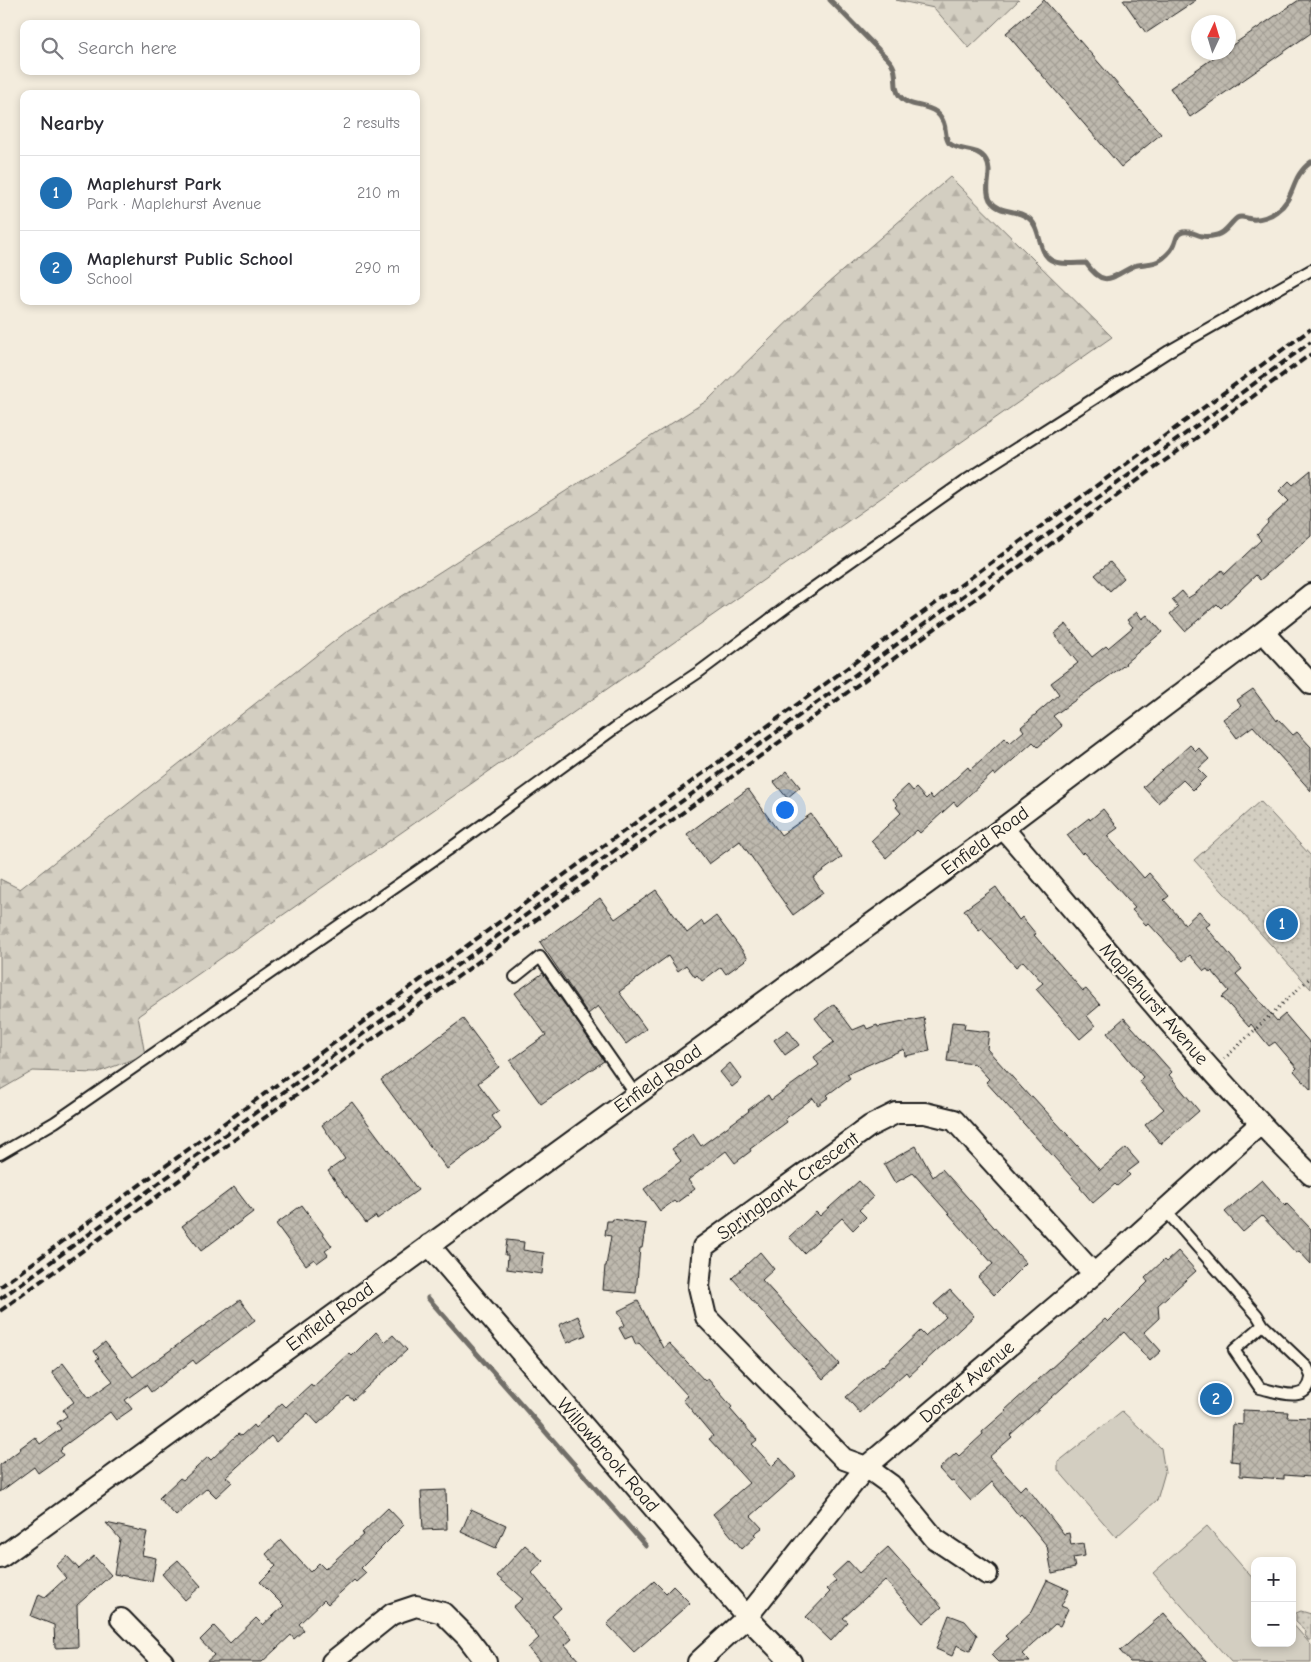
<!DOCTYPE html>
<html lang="en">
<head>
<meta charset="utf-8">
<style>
  :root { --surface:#fff; --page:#f7f7f7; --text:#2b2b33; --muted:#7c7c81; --line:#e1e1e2; --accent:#1f6fb2 }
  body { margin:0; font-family:"Comic Neue",sans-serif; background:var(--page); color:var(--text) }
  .controls { position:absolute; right:15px; bottom:15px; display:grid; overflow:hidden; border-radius:10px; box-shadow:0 2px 8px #0003 }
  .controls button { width:45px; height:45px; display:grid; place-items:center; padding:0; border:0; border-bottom:1px solid var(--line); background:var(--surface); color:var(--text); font:25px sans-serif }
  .compass { position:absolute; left:1191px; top:15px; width:45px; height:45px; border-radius:50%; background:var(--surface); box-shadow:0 2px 8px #0003; rotate:4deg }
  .you { position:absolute; left:784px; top:809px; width:18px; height:18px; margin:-12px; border:4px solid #fff; border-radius:50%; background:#1a73e8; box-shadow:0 0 0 8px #1a73e833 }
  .badge { display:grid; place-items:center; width:32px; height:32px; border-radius:50%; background:var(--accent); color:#fff; font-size:16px; font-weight:700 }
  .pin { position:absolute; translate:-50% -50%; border:2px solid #fff; box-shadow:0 1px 5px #0006 }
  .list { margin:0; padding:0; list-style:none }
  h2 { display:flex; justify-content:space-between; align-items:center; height:65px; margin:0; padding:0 20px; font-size:21px }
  h2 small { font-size:16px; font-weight:400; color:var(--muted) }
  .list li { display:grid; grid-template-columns:32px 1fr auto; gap:15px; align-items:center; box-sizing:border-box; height:75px; padding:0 20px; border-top:1px solid var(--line) }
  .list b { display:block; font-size:19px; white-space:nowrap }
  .list p { margin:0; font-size:16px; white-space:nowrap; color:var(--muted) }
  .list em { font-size:16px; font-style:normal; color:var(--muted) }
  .icon { flex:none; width:28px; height:28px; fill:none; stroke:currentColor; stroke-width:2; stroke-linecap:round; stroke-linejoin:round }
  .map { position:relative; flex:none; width:1311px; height:1662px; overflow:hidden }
  .search { position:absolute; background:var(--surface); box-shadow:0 2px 8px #0003; left:20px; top:20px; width:400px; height:55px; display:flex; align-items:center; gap:12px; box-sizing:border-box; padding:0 18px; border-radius:10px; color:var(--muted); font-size:19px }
  .panel { position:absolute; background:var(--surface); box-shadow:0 2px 8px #0003; left:20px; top:90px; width:400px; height:215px; border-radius:10px }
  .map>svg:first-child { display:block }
  .green { fill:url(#green-dots); stroke:#78756e }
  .forest { fill:url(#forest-firs); stroke:#78756e }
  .pitch { fill:#d3cec1; stroke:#78756e }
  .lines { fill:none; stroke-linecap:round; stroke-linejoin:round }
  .stream { stroke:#716e68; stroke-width:5 }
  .building { fill:url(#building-cross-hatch); stroke:#1c1c1c }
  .service-casing { stroke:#1c1c1c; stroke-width:14 }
  .minor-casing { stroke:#1c1c1c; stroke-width:24 }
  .path { stroke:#1c1c1c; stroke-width:3; stroke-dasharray:1 4; stroke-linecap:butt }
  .service { stroke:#fcf5e5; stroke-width:10 }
  .minor { stroke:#fcf5e5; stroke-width:20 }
  .rail { stroke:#1c1c1c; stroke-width:4; stroke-dasharray:8 4; stroke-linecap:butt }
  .labels { text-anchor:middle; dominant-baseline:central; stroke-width:4.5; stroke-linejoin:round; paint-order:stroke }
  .street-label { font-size:19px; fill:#1c1c1c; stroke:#fcf5e5 }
</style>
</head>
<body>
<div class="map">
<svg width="1311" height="1662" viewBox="0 0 1311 1662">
  <defs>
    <pattern id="green-dots" width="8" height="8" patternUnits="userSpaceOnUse" patternTransform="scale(1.25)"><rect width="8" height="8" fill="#d3cec1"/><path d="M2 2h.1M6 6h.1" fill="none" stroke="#b5b0a5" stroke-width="1.8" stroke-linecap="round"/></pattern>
    <pattern id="forest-firs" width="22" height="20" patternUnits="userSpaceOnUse" patternTransform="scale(1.25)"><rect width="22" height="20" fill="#d3cec1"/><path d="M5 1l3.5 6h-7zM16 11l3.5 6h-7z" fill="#b5b0a5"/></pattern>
    <pattern id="building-cross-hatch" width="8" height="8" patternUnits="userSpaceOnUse" patternTransform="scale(1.25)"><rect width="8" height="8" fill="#beb9ae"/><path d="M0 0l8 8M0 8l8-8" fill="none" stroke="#a39e95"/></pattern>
  </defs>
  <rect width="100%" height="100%" fill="#f3ecdd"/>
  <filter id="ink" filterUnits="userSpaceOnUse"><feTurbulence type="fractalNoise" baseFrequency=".02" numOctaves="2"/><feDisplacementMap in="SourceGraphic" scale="10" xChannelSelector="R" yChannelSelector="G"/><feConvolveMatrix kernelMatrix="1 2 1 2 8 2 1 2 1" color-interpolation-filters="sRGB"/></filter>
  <g filter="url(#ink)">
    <!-- green -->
    <path class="green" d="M 1260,801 L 1311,856 L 1311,989 L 1194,860 Z
      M 1301,1611 L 1311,1614 L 1311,1640 L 1308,1640 L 1305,1635 L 1306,1631 L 1296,1622 L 1296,1613 Z"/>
    <!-- forest -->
    <path class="forest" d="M 896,0 L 1019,0 L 969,48 L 934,8 Z
      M 950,177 L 1112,337 L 138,1016 L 145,1055 L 96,1073 L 33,1071 L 0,1090 L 0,879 L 20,889 L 346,632 L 708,400 L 819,291 Z"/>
    <!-- pitch -->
    <path class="pitch" d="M 1122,1411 L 1161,1448 L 1165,1472 L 1157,1500 L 1116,1537 L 1058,1470 L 1058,1462 Z
      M 1207,1526 L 1255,1581 L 1255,1643 L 1292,1643 L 1292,1623 L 1311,1645 L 1311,1662 L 1231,1662 L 1153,1573 Z"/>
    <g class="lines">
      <!-- stream -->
      <path class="stream" d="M 830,0 C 846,16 862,33 878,49 C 882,54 891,60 893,66 C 898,75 893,87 899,95 C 908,108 924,103 936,112 C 949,123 943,136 949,143 C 960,153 977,146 986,160 C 994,172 983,187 990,200 C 999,214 1015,209 1027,217 C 1045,228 1034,260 1060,263 C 1068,264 1078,263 1086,263 C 1105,290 1112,276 1134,266 C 1142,263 1153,265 1160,260 C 1164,258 1171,251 1173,247 C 1177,241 1175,234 1183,232 C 1191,230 1195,235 1202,236 C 1205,237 1213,236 1217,235 C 1226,233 1230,223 1237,218 C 1242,215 1247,219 1252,219 C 1260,220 1271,216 1277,211 C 1296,198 1290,177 1311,162
        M 428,1298 L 646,1546"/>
    </g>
    <!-- building -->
    <path class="building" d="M 1044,0 L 1161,134 L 1121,167 L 1006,33 Z
      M 1123,0 L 1196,0 L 1146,33 Z
      M 1299,0 L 1311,0 L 1311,33 L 1190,117 L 1170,88 L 1222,52 L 1228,52 L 1228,48 Z
      M 1311,470 L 1311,536 L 1260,580 L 1256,575 L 1221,608 L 1217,604 L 1185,631 L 1170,614 L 1178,607 L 1172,600 L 1182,591 L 1188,598 L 1196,593 L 1222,570 L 1225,574 L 1261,540 L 1257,535 L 1268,523 L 1267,521 L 1289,501 L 1279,491 L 1289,481 L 1293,485 Z
      M 1110,562 L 1124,578 L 1110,591 L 1095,575 Z
      M 1137,612 L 1142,619 L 1147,615 L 1162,632 L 1125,663 L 1126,664 L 1053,716 L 1062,726 L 1038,747 L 1033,742 L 995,776 L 993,773 L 957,806 L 954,802 L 920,833 L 917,830 L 886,858 L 871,841 L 901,813 L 896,807 L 898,805 L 893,799 L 908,785 L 913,791 L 916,788 L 926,799 L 930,795 L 933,799 L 968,767 L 970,770 L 1005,738 L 1010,743 L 1024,731 L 1021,727 L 1059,694 L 1051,683 L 1078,663 L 1054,634 L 1066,624 L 1092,657 L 1106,646 L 1108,648 L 1133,627 L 1127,620 Z
      M 1253,689 L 1277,721 L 1278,719 L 1293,735 L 1297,732 L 1311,747 L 1311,791 L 1253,726 L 1237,738 L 1223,719 L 1241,706 L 1237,700 Z
      M 1190,745 L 1196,751 L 1199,748 L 1209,759 L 1198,769 L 1206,777 L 1193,790 L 1183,780 L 1158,803 L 1143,787 Z
      M 787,771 L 800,787 L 787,798 L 774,782 Z
      M 748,789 L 781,835 L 811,814 L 842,857 L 813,878 L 823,893 L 793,915 L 740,841 L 709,864 L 687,834 Z
      M 1103,809 L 1118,828 L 1107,836 L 1144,878 L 1149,873 L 1169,896 L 1164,900 L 1185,924 L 1199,911 L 1210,924 L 1206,927 L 1242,969 L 1236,974 L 1277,1021 L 1285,1014 L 1311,1044 L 1311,1090 L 1294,1071 L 1297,1068 L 1275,1042 L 1269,1046 L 1251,1024 L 1249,1027 L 1222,997 L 1229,991 L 1212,971 L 1210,973 L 1207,969 L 1204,971 L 1190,955 L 1183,961 L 1148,923 L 1146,925 L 1132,910 L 1135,908 L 1117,888 L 1084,852 L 1082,854 L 1067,835 L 1089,818 L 1090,820 Z
      M 996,887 L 1019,920 L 1022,917 L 1036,934 L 1034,935 L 1083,991 L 1086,989 L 1100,1005 L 1087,1016 L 1095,1026 L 1080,1039 L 1036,989 L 1043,983 L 1023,961 L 1016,967 L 982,929 L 979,931 L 964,910 Z
      M 656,890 L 687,933 L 702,921 L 704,925 L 716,916 L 748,958 L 726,974 L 721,967 L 702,981 L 697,975 L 695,977 L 686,965 L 678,971 L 668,956 L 619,992 L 646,1029 L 626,1044 L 598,1006 L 588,1014 L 540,942 L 600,898 L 615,919 Z
      M 543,973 L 604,1061 L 541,1104 L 510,1061 L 546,1035 L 515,993 Z
      M 834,1004 L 853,1030 L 865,1025 L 867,1029 L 877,1025 L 878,1027 L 924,1018 L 930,1051 L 905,1056 L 904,1049 L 847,1074 L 850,1078 L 827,1095 L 829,1097 L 818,1105 L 813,1098 L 785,1119 L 787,1122 L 750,1149 L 751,1151 L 735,1163 L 726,1151 L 688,1180 L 695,1189 L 676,1203 L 674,1201 L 660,1211 L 644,1189 L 681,1161 L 672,1149 L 693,1134 L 701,1146 L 749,1111 L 748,1110 L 768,1095 L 771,1100 L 819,1065 L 814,1057 L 834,1042 L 815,1018 Z
      M 1124,1018 L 1172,1072 L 1169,1075 L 1199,1111 L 1161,1144 L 1145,1125 L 1164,1109 L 1139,1081 L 1143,1077 L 1107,1033 Z
      M 463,1019 L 499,1067 L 478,1083 L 499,1111 L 492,1116 L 501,1129 L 447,1169 L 381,1080 Z
      M 952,1022 L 965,1023 L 964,1029 L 989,1032 L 987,1049 L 1030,1097 L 1032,1096 L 1100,1170 L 1126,1148 L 1139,1163 L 1127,1172 L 1130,1175 L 1117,1186 L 1115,1184 L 1093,1203 L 1080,1188 L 1081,1187 L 986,1082 L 989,1079 L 975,1064 L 947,1061 Z
      M 788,1030 L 799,1045 L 785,1055 L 774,1040 Z
      M 730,1063 L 742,1079 L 732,1087 L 720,1072 Z
      M 352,1102 L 418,1190 L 387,1212 L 377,1219 L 376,1216 L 366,1223 L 328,1171 L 345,1159 L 322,1125 Z
      M 916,1146 L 933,1177 L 942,1169 L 1026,1263 L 994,1295 L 978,1277 L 993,1264 L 913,1173 L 895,1183 L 884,1164 Z
      M 1262,1180 L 1285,1206 L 1287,1204 L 1311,1229 L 1311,1264 L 1299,1251 L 1296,1253 L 1262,1216 L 1243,1232 L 1225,1212 Z
      M 859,1181 L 873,1197 L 859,1210 L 866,1217 L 853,1230 L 842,1218 L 804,1253 L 789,1237 L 816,1212 L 820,1216 Z
      M 234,1187 L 253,1212 L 201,1251 L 182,1226 Z
      M 302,1205 L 332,1246 L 325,1251 L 328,1255 L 317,1263 L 314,1259 L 306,1265 L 276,1224 Z
      M 613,1219 L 646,1224 L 642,1248 L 640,1248 L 636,1293 L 603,1290 L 605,1266 L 606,1266 L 611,1236 L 605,1235 L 607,1221 L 612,1221 Z
      M 507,1240 L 524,1242 L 523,1250 L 544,1253 L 542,1274 L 507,1269 L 508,1255 L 505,1255 Z
      M 1178,1251 L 1196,1271 L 1158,1305 L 1159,1318 L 1144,1332 L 1161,1351 L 1150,1361 L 1124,1332 L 1010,1435 L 1012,1437 L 989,1457 L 1020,1490 L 1025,1485 L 1064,1534 L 1069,1533 L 1071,1545 L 1083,1543 L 1085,1556 L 1073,1558 L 1075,1568 L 1052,1573 L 1047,1546 L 1021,1514 L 1019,1516 L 992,1482 L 971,1501 L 953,1481 L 951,1482 L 939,1469 L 956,1453 L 959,1456 L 983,1434 L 982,1432 L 1006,1411 L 1005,1410 L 1105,1319 L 1108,1322 L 1148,1282 L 1145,1278 L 1164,1260 L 1166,1262 Z
      M 760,1252 L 774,1269 L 762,1280 L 839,1364 L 823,1379 L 732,1278 Z
      M 950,1290 L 974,1316 L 909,1376 L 906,1372 L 860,1413 L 846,1397 L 882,1365 L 883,1366 L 920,1331 L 925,1336 L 946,1317 L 934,1304 Z
      M 240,1300 L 255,1320 L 196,1364 L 193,1360 L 151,1392 L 146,1385 L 125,1400 L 132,1409 L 116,1420 L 110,1412 L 61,1448 L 62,1449 L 60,1451 L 63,1455 L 38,1473 L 34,1467 L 0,1492 L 0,1465 L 21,1449 L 20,1448 L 35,1437 L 40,1444 L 61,1429 L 57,1423 L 67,1416 L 63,1410 L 74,1402 L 52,1372 L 63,1363 L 89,1398 L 113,1381 L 96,1360 L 99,1358 L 94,1351 L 105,1342 L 133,1377 Z
      M 638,1301 L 663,1348 L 669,1343 L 705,1381 L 708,1379 L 732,1407 L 730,1409 L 757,1440 L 752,1444 L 772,1466 L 780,1458 L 796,1476 L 751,1516 L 762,1528 L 754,1534 L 756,1536 L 742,1549 L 713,1514 L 749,1483 L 709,1439 L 713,1436 L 683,1400 L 688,1396 L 639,1343 L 636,1345 L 632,1336 L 625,1339 L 619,1328 L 625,1325 L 618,1311 Z
      M 578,1316 L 586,1335 L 567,1343 L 559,1325 Z
      M 376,1332 L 385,1342 L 393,1335 L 407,1350 L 353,1400 L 348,1396 L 318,1424 L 308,1413 L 276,1442 L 271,1436 L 226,1477 L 232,1482 L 216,1497 L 207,1488 L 176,1516 L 159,1498 L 180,1478 L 183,1480 L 208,1457 L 211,1460 L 238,1434 L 241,1436 L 253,1425 L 255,1428 L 282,1403 L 286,1407 L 311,1384 L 313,1387 L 349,1353 L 352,1356 Z
      M 1243,1410 L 1288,1412 L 1287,1417 L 1311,1418 L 1311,1477 L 1284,1475 L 1284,1479 L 1240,1476 L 1240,1462 L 1231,1461 L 1233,1424 L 1243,1425 Z
      M 446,1490 L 447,1529 L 423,1530 L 421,1491 Z
      M 388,1508 L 404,1525 L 361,1568 L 366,1573 L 356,1582 L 354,1580 L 328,1604 L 324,1600 L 299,1624 L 304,1630 L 294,1639 L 291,1635 L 262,1662 L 206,1662 L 214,1655 L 200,1640 L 214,1626 L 230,1643 L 256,1618 L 263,1625 L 284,1606 L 260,1582 L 276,1566 L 266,1554 L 281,1540 L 310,1572 L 319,1563 L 325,1569 L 364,1534 L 362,1533 Z
      M 471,1509 L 506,1525 L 496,1548 L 461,1532 Z
      M 106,1523 L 147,1532 L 142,1555 L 156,1558 L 152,1581 L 114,1574 L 120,1539 Z
      M 525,1545 L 543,1561 L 532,1573 L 561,1608 L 552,1616 L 572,1639 L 565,1645 L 580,1662 L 540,1662 L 528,1648 L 539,1638 L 513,1607 L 523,1599 L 497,1576 Z
      M 888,1547 L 942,1607 L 923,1623 L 885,1580 L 843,1618 L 848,1622 L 831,1641 L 806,1617 L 830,1592 L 827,1589 L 836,1581 L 832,1576 L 848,1561 L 859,1573 Z
      M 67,1556 L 79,1569 L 94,1556 L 111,1575 L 77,1605 L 78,1647 L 55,1648 L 54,1625 L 31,1616 L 39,1594 L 45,1597 L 66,1578 L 56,1566 Z
      M 178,1560 L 201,1586 L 185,1600 L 162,1574 Z
      M 1047,1580 L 1069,1590 L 1061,1606 L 1068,1609 L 1060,1626 L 1055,1624 L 1022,1654 L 1030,1662 L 998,1662 L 991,1655 L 1008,1639 L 1005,1636 L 1032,1611 Z
      M 654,1581 L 666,1593 L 673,1586 L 690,1603 L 634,1652 L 607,1624 Z
      M 1164,1613 L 1198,1652 L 1207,1662 L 1130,1662 L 1120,1651 Z
      M 949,1615 L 965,1621 L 977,1635 L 970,1651 L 957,1645 L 952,1656 L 936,1649 Z"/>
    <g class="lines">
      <defs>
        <path id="service" d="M 515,977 L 540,957 L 636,1095
          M 0,1154 L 55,1122 L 448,850 L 615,728 L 699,672 L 793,602 L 962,483 L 1169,351 L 1311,270
          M 1165,1210 L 1257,1315 L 1263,1325 L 1307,1367 L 1311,1376
          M 1263,1325 L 1234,1350 L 1260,1388 C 1278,1392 1307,1405 1311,1378"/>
        <path id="minor" d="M 1263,632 L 1311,684
          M 1003,828 C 1104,945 1201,1066 1311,1175
          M 429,1245 L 747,1617 L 791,1662
          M 0,1558 L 1003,828 L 1263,632 L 1311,594
          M 987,1574 L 935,1539 L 891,1485 L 866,1467 L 844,1459 L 706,1317 L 699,1287 L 703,1247 L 870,1126 L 896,1113 L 925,1113 L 954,1120 L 1094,1274
          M 121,1619 L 163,1662
          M 332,1662 L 392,1614 L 416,1606 L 443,1613 L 467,1637 L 486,1662
          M 698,1662 L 747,1617 L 866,1467 L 1094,1274 L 1260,1124"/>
      </defs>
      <!-- service casing -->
      <use href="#service" class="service-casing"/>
      <!-- minor casing -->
      <use href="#minor" class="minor-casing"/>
      <!-- path -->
      <path class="path" d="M 1224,1059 L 1311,977"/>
      <!-- service -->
      <use href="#service" class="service"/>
      <!-- minor -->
      <use href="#minor" class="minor"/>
      <!-- rail -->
      <path class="rail" d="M 0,1287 L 1311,329
        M 0,1299 L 1311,342
        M 0,1311 L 1311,354"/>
    </g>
  </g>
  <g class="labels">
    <!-- street labels -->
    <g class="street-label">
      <text transform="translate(985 841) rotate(-36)">Enfield Road</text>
      <text transform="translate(1154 1004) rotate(49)">Maplehurst Avenue</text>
      <text transform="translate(658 1079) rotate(-36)">Enfield Road</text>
      <text transform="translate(788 1186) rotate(-36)">Springbank Crescent</text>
      <text transform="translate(330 1317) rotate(-36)">Enfield Road</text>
      <text transform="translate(967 1382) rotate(-40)">Dorset Avenue</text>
      <text transform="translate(608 1455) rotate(49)">Willowbrook Road</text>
    </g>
  </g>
</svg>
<div class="controls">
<button>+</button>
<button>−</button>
</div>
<svg class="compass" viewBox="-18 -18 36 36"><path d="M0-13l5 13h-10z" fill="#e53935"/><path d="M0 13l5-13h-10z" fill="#7c7c81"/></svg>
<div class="you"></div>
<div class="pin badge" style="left:1282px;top:924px">1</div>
<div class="pin badge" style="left:1216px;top:1399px">2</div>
<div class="search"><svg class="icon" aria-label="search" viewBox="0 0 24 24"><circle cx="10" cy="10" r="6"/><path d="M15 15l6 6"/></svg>Search here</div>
<section class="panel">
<h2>Nearby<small>2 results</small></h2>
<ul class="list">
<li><span class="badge">1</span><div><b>Maplehurst Park</b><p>Park · Maplehurst Avenue</p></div><em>210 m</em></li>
<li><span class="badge">2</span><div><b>Maplehurst Public School</b><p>School</p></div><em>290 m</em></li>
</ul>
</section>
</div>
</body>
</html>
